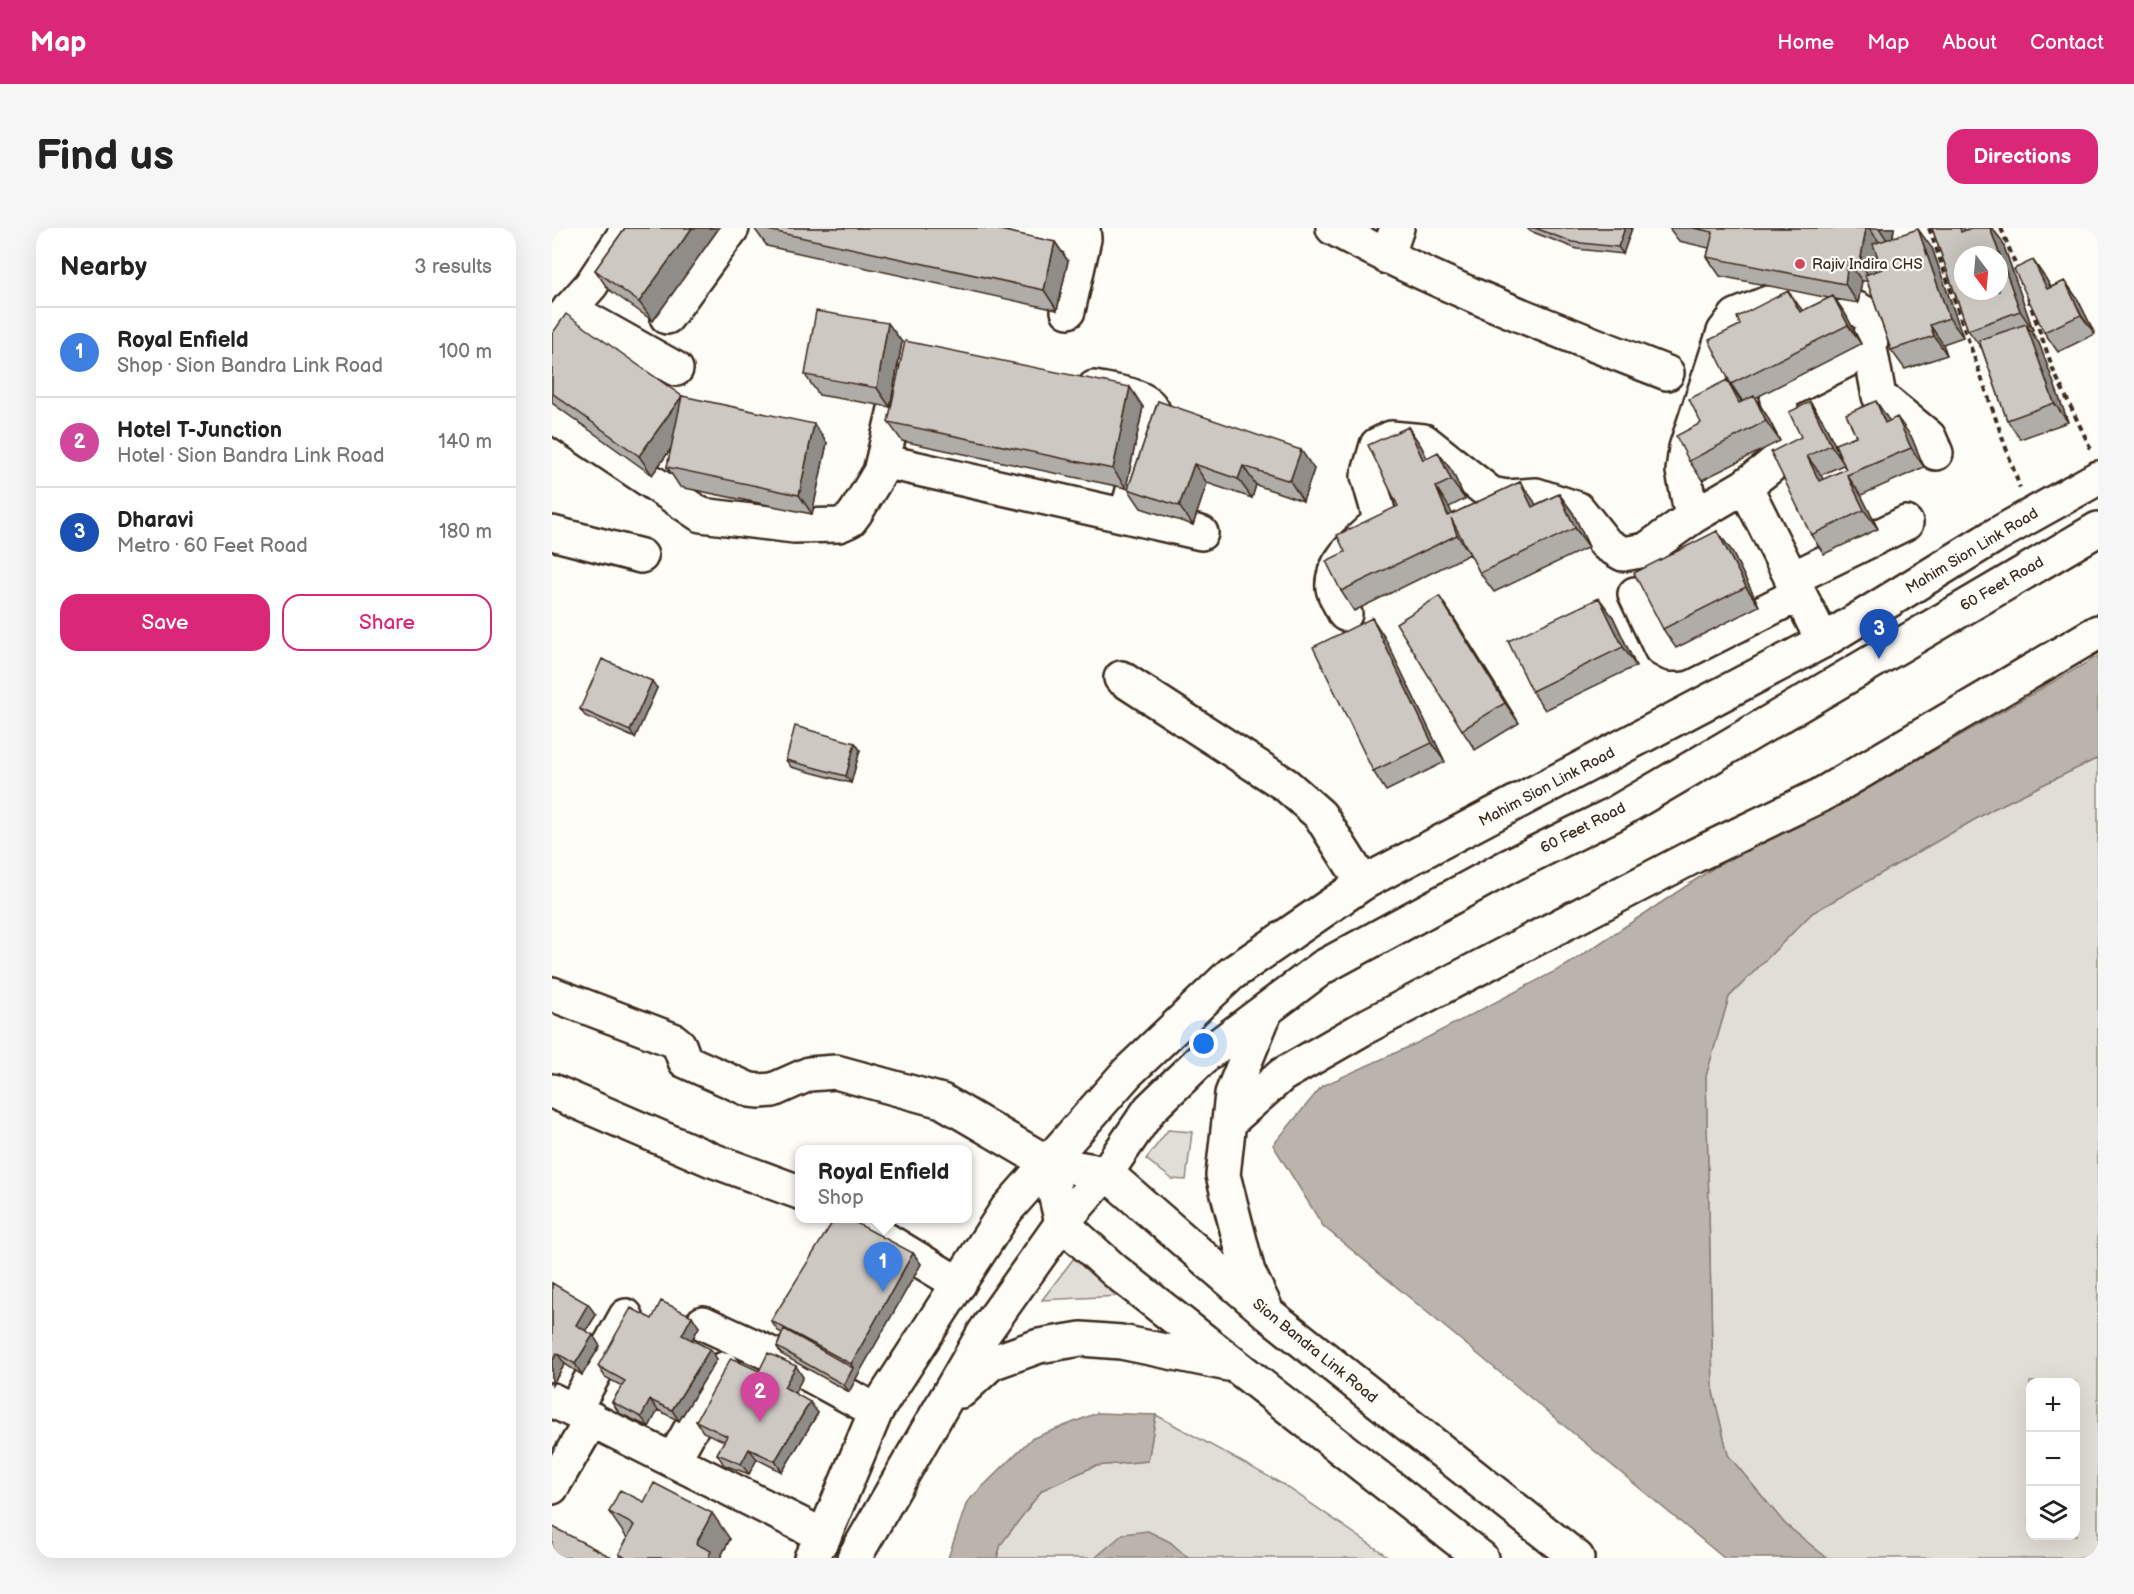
<!DOCTYPE html>
<html lang="en">
<head>
<meta charset="utf-8">
<style>
  :root { --surface:#fff; --page:#f6f6f6; --text:#222; --muted:#767676; --line:#e0e0e0; --accent:#db2777 }
  body { margin:0; font-family:"Balsamiq Sans",sans-serif; background:var(--page); color:var(--text) }
  .controls { position:absolute; right:18px; bottom:18px; display:grid; overflow:hidden; border-radius:12px; box-shadow:0 6px 24px #0002 }
  .controls button { width:54px; height:54px; display:grid; place-items:center; padding:0; border:0; border-bottom:2px solid var(--line); background:var(--surface); color:var(--text); font:30px sans-serif }
  .compass { position:absolute; left:1402px; top:18px; width:54px; height:54px; border-radius:50%; background:var(--surface); box-shadow:0 6px 24px #0002; rotate:164deg }
  .you { position:absolute; left:652px; top:816px; width:21px; height:21px; margin:-15px; border:4px solid #fff; border-radius:50%; background:#1a73e8; box-shadow:0 0 0 9px #1a73e833 }
  .badge { display:grid; place-items:center; width:39px; height:39px; border-radius:50%; background:var(--accent); color:#fff; font-size:20px; font-weight:700 }
  .pin { position:absolute; translate:-50% -50px; filter:drop-shadow(0 2px 3px #0008) }
  .pin::after { content:''; position:absolute; top:32px; width:21px; height:18px; background:inherit; clip-path:polygon(0 0,100% 0,50% 100%) }
  .popup { position:absolute; left:243px; top:917px; width:177px; height:78px; box-sizing:border-box; display:grid; place-content:center; border-radius:12px; background:var(--surface); filter:drop-shadow(0 2px 4px #0005); font-size:20px; white-space:nowrap; color:var(--muted) }
  .popup b { font-size:22px; color:var(--text) }
  .popup::after { content:''; position:absolute; left:50%; top:100%; margin-left:-12px; border:12px solid transparent; border-top-color:var(--surface) }
  .list { margin:0; padding:0; list-style:none }
  h2 { display:flex; justify-content:space-between; align-items:center; height:78px; margin:0; padding:0 24px; font-size:26px }
  h2 small { font-size:20px; font-weight:400; color:var(--muted) }
  .list li { display:grid; grid-template-columns:39px 1fr auto; gap:18px; align-items:center; box-sizing:border-box; height:90px; padding:0 24px; border-top:2px solid var(--line) }
  .list b { display:block; font-size:22px; white-space:nowrap }
  .list p { margin:0; font-size:20px; white-space:nowrap; color:var(--muted) }
  .list em { font-size:20px; font-style:normal; color:var(--muted) }
  .actions { display:flex; gap:12px; padding:18px 24px }
  .actions a { flex:1; padding:14px 0; border:2px solid var(--accent); border-radius:18px; text-align:center; font-size:21px; color:var(--accent) }
  .actions .main { background:var(--accent); color:#fff }
  .icon { flex:none; width:33px; height:33px; fill:none; stroke:currentColor; stroke-width:2; stroke-linecap:round; stroke-linejoin:round }
  .map { position:relative; flex:none; width:1546px; height:1330px; overflow:hidden; border-radius:18px }
  header { display:flex; align-items:center; gap:36px; box-sizing:border-box; height:84px; padding:0 30px; background:var(--accent); color:#fff }
  header strong { font-size:28px }
  nav { display:flex; gap:33px; margin-inline-start:auto; font-size:21px }
  .intro { display:flex; align-items:center; justify-content:space-between; box-sizing:border-box; height:144px; padding:0 36px }
  h1 { margin:0; font-size:42px }
  .button { padding:15px 27px; border-radius:18px; background:var(--accent); color:#fff; font-size:21px; font-weight:700 }
  main { display:flex; gap:36px; padding:0 36px }
  aside { flex:1; background:var(--surface); border-radius:18px; box-shadow:0 6px 24px #0002 }
  .map>svg:first-child { display:block }
  .green { fill:#e1ded7; stroke:#8e847a; stroke-width:1.5; fill-rule:evenodd }
  .water { fill:#bbb4ad; stroke:#887d74; stroke-width:1.5 }
  .lines { fill:none; stroke-linecap:round; stroke-linejoin:round }
  .minor-casing { stroke:#3b2a1e; stroke-width:38 }
  .major-casing { stroke:#3b2a1e; stroke-width:38 }
  .path { stroke:#3b2a1e; stroke-width:4; stroke-dasharray:6 4.5; stroke-linecap:butt }
  .minor { stroke:#fdfcf7; stroke-width:33 }
  .major { stroke:#fdfcf7; stroke-width:33 }
  .wall { fill:#b0aca7; stroke:#3b2a1e; stroke-width:1.5; fill-rule:evenodd }
  .shaded-wall { fill:#908c88; stroke:#3b2a1e; stroke-width:1.5 }
  .building { fill:#cdc8c2; stroke:#3b2a1e; stroke-width:1.5; fill-rule:evenodd }
  .poi-dot { fill:#d1495b; stroke:#fdfcf7; stroke-width:2 }
  .labels { text-anchor:middle; dominant-baseline:central; stroke-width:4.5; stroke-linejoin:round; paint-order:stroke }
  .poi-label { font-size:15px; fill:#3b2a1e; stroke:#fdfcf7; text-anchor:start }
  .street-label { font-size:15px; fill:#3b2a1e; stroke:#fdfcf7 }
</style>
</head>
<body>
<header>
<strong>Map</strong>
<nav><a>Home</a><a>Map</a><a>About</a><a>Contact</a></nav>
</header>
<div class="intro"><h1>Find us</h1><a class="button">Directions</a></div>
<main>
<aside>
<h2>Nearby<small>3 results</small></h2>
<ul class="list">
<li><span class="badge" style="background:#3f7fe0">1</span><div><b>Royal Enfield</b><p>Shop · Sion Bandra Link Road</p></div><em>100 m</em></li>
<li><span class="badge" style="background:#d1479c">2</span><div><b>Hotel T-Junction</b><p>Hotel · Sion Bandra Link Road</p></div><em>140 m</em></li>
<li><span class="badge" style="background:#1a4fb4">3</span><div><b>Dharavi</b><p>Metro · 60 Feet Road</p></div><em>180 m</em></li>
</ul>
<div class="actions"><a class="main">Save</a><a>Share</a></div>
</aside>
<div class="map">
<svg width="1546" height="1330" viewBox="0 0 1546 1330">
  <rect width="100%" height="100%" fill="#fdfcf7"/>
  <filter id="ink" filterUnits="userSpaceOnUse"><feTurbulence type="fractalNoise" baseFrequency=".0167" numOctaves="2"/><feDisplacementMap in="SourceGraphic" scale="12" xChannelSelector="R" yChannelSelector="G"/><feConvolveMatrix kernelMatrix="1 2 1 2 8 2 1 2 1" color-interpolation-filters="sRGB"/></filter>
  <g filter="url(#ink)">
    <!-- green -->
    <path class="green" d="M 1546,530 L 1546,1330 L 1275,1330 L 1233,1296 L 1176,1227 L 1161,1164 L 1154,848 L 1177,769 L 1260,685 L 1441,581 ZM 1478,1154 L 1524,1154 L 1524,1308 L 1478,1308 Z
      M 616,902 L 640,904 L 634,952 L 620,951 L 594,931 Z
      M 525,1026 L 567,1068 L 490,1072 Z
      M 604,1187 L 732,1257 L 838,1330 L 636,1330 L 618,1314 L 543,1330 L 445,1330 L 449,1316 L 490,1262 L 543,1238 L 596,1233 Z"/>
    <!-- water -->
    <path class="water" d="M 1546,428 L 1546,530 L 1441,581 L 1260,685 L 1177,769 L 1154,848 L 1161,1164 L 1176,1227 L 1233,1296 L 1275,1330 L 1172,1330 L 771,998 L 721,917 L 770,858 L 863,816 L 1015,737 L 1169,635 L 1317,560 Z
      M 545,1185 L 604,1187 L 596,1233 L 543,1238 L 490,1262 L 449,1316 L 445,1330 L 396,1330 L 415,1274 L 479,1211 Z
      M 596,1303 L 618,1314 L 636,1330 L 543,1330 L 571,1306 Z"/>
    <g class="lines">
      <defs>
        <path id="minor" d="M 473,0 L 532,11
          M 781,0 C 888,58 1002,101 1115,145
          M 835,29 L 845,0
          M 17,81 L 124,141
          M 516,83 L 532,11 L 531,0
          M 115,89 L 180,0
          M 0,101 L 39,57 L 77,0
          M 1318,120 L 1327,168 L 1377,209 L 1384,225
          M 542,160 C 560,164 598,166 602,186 L 574,288
          M 0,187 L 149,287 L 242,298 L 287,297 L 298,292 L 304,284 L 328,244 L 349,156
          M 331,233 L 649,305
          M 1193,258 C 1208,245 1244,226 1238,203 C 1235,192 1228,183 1225,172 L 1229,166 L 1318,120 L 1321,90 L 1305,81 L 1216,75 L 1184,88 L 1172,104 L 1134,220 L 1131,243 L 1140,289 L 1193,258 L 1271,413
          M 0,305 L 89,328
          M 1239,351 L 1354,295
          M 1083,366 L 1109,421 L 1118,426 L 1128,426 L 1247,366
          M 793,386 C 790,379 782,368 781,360 C 778,334 810,310 826,295 L 826,283 L 816,248 L 825,217 L 839,210 L 872,213 L 939,266 L 954,269 L 984,267 L 1026,281 L 1054,316 L 1071,326 L 1094,322 L 1143,287
          M 569,450 L 734,557 L 768,587 L 811,655
          M 0,766 L 121,812 L 127,817 L 133,833 L 198,862 L 208,863 L 221,862 L 257,846 L 284,844 L 390,873 L 496,935
          M 0,863 L 160,932 L 247,964
          M 677,894 L 730,847 L 817,797 L 1142,628 L 1269,567 L 1546,404
          M 298,990 L 407,1056
          M 151,1095 L 223,1128 L 324,1183
          M 0,1172 L 272,1308
          M 22,1182 L 74,1088
          M 122,1231 L 172,1141
          M 0,1259 L 40,1191"/>
        <path id="major" d="M 496,935 L 554,945 L 719,1088 L 1025,1330
          M 496,935 L 510,995 L 563,1043 L 929,1330
          M 713,1079 L 696,1044 L 671,947 L 680,866 L 714,782
          M 409,1163 L 439,1135 L 487,1118 L 529,1111 L 569,1114 L 676,1136
          M 259,1330 L 272,1308 L 324,1183 L 455,981 L 575,845 L 679,746 L 811,655 L 1271,413 L 1444,307 L 1546,250
          M 302,1330 L 432,1105 L 510,995 L 554,945 L 598,881 L 655,826 L 771,739 L 957,638 L 1060,587 L 1546,301"/>
      </defs>
      <!-- minor casing -->
      <use href="#minor" class="minor-casing"/>
      <!-- major casing -->
      <use href="#major" class="major-casing"/>
      <!-- path -->
      <path class="path" d="M 1377,0 L 1468,260
        M 1449,0 L 1466,43
        M 1476,70 L 1502,144 L 1540,223"/>
      <!-- minor -->
      <use href="#minor" class="minor"/>
      <!-- major -->
      <use href="#major" class="major"/>
    </g>
    <!-- wall -->
    <path class="wall" d="M 73,0 L 167,0 L 101,93 L 56,61 L 43,42 Z
      M 202,0 L 438,0 L 503,14 L 516,33 L 505,82 L 215,18 Z
      M 975,0 L 1080,0 L 1071,26 L 1025,21 L 978,3 Z
      M 1117,0 L 1342,0 L 1341,10 L 1380,20 L 1411,109 L 1391,116 L 1395,127 L 1353,141 L 1339,122 L 1315,53 L 1310,53 L 1306,75 L 1283,71 L 1294,87 L 1309,116 L 1203,170 L 1215,188 L 1228,213 L 1150,252 L 1137,233 L 1149,195 L 1175,152 L 1190,174 L 1191,174 L 1179,156 L 1250,83 L 1277,70 L 1168,48 L 1155,29 L 1157,20 L 1127,13 ZM 1326,29 L 1330,41 L 1323,44 Z
      M 1380,0 L 1411,0 L 1413,2 L 1440,0 L 1450,13 L 1481,102 L 1479,103 L 1487,115 L 1516,194 L 1468,211 L 1455,192 L 1430,121 L 1416,102 Z
      M 1494,51 L 1499,59 L 1513,53 L 1526,72 L 1543,106 L 1506,124 L 1492,104 Z
      M 0,106 L 130,168 L 275,215 L 260,286 L 128,259 L 115,239 L 119,221 L 100,247 L 0,175 Z
      M 350,114 L 338,179 L 267,167 L 253,147 Z
      M 606,173 L 762,241 L 751,273 L 704,257 L 700,270 L 655,255 L 641,297 L 589,280 L 576,261 Z
      M 1258,174 L 1271,193 L 1283,217 L 1337,193 L 1359,208 L 1372,239 L 1309,267 L 1326,301 L 1272,326 L 1259,307 L 1249,209 ZM 1291,237 L 1294,241 L 1271,252 L 1269,247 Z
      M 591,179 L 574,260 L 350,213 L 336,194 Z
      M 856,199 L 869,218 L 875,230 L 900,243 L 913,271 L 897,279 L 900,286 L 968,254 L 983,277 L 1007,266 L 1021,285 L 1037,319 L 942,364 L 928,345 L 918,326 L 802,383 L 789,363 L 793,324 L 846,278 Z
      M 1165,303 L 1179,322 L 1207,378 L 1124,420 L 1111,401 Z
      M 900,387 L 967,495 L 923,522 L 910,502 Z
      M 1061,389 L 1084,438 L 993,482 L 980,463 Z
      M 820,390 L 833,410 L 893,534 L 834,563 L 821,543 Z
      M 105,460 L 83,510 L 33,488 L 28,481 Z
      M 303,515 L 308,522 L 299,555 L 239,539 L 234,532 Z
      M 361,1025 L 369,1036 L 306,1147 L 297,1164 L 229,1126 L 225,1119 L 230,1105 L 226,1103 L 219,1093 Z
      M 0,1055 L 44,1087 L 34,1103 L 48,1118 L 30,1147 L 13,1136 L 0,1157 Z
      M 100,1091 L 147,1099 L 140,1112 L 158,1121 L 165,1131 L 127,1193 L 106,1182 L 97,1199 L 67,1185 L 60,1174 L 70,1158 L 53,1149 L 46,1138 Z
      M 207,1143 L 251,1149 L 242,1165 L 266,1185 L 230,1244 L 205,1231 L 197,1246 L 172,1237 L 165,1226 L 172,1213 L 151,1204 L 144,1193 Z
      M 92,1274 L 178,1311 L 168,1330 L 69,1330 L 67,1326 L 75,1310 L 57,1284 Z"/>
    <!-- shaded-wall -->
    <path class="shaded-wall" d="M 140,0 L 167,0 L 101,93 L 87,74 Z
      M 1073,0 L 1080,0 L 1071,26 L 1066,19 Z
      M 1314,0 L 1317,0 L 1328,15 L 1321,54 L 1308,35 Z
      M 1327,0 L 1342,0 L 1339,18 Z
      M 1438,0 L 1440,0 L 1450,13 L 1481,102 L 1468,83 Z
      M 1366,1 L 1380,20 L 1411,109 L 1397,90 Z
      M 503,14 L 516,33 L 505,82 L 492,62 Z
      M 1481,32 L 1494,51 L 1509,80 L 1495,61 Z
      M 1296,34 L 1310,53 L 1306,75 L 1293,56 Z
      M 1513,53 L 1526,72 L 1543,106 L 1529,87 Z
      M 1236,63 L 1250,82 L 1261,104 L 1248,84 Z
      M 1281,68 L 1294,87 L 1309,116 L 1296,97 Z
      M 336,95 L 350,114 L 338,179 L 325,160 Z
      M 1474,96 L 1487,115 L 1516,194 L 1502,175 Z
      M 1378,97 L 1391,116 L 1395,127 L 1382,108 Z
      M 1175,152 L 1188,171 L 1201,195 L 1187,175 Z
      M 578,159 L 591,179 L 574,260 L 561,241 Z
      M 130,168 L 143,187 L 100,247 L 87,228 Z
      M 1202,168 L 1215,188 L 1228,213 L 1214,193 Z
      M 1324,173 L 1337,192 L 1347,214 L 1333,195 Z
      M 1258,174 L 1271,193 L 1292,236 L 1279,217 Z
      M 1345,189 L 1359,208 L 1372,239 L 1359,220 Z
      M 262,196 L 275,215 L 260,286 L 247,267 Z
      M 856,199 L 869,218 L 885,251 L 871,232 Z
      M 749,222 L 762,241 L 751,273 L 738,253 Z
      M 886,224 L 900,243 L 913,271 L 899,252 Z
      M 1255,228 L 1269,247 L 1281,272 L 1267,253 Z
      M 642,236 L 655,255 L 641,297 L 627,278 Z
      M 691,238 L 704,257 L 700,270 L 686,251 Z
      M 1295,247 L 1309,267 L 1326,301 L 1312,282 Z
      M 968,254 L 982,273 L 993,298 L 980,279 Z
      M 884,259 L 897,279 L 918,326 L 905,307 Z
      M 1007,266 L 1021,285 L 1037,319 L 1023,300 Z
      M 1165,303 L 1179,322 L 1207,378 L 1194,359 Z
      M 887,368 L 900,387 L 967,495 L 953,475 Z
      M 1047,370 L 1061,389 L 1084,438 L 1071,419 Z
      M 820,390 L 833,410 L 893,534 L 880,515 Z
      M 100,453 L 105,460 L 83,510 L 78,503 Z
      M 303,515 L 308,522 L 299,555 L 294,548 Z
      M 361,1025 L 369,1036 L 306,1147 L 297,1164 L 292,1157 L 301,1140 L 299,1136 Z
      M 36,1076 L 44,1087 L 31,1107 L 24,1097 Z
      M 140,1088 L 147,1099 L 137,1117 L 130,1107 Z
      M 41,1107 L 48,1118 L 30,1147 L 23,1136 Z
      M 158,1121 L 165,1131 L 127,1193 L 120,1182 Z
      M 5,1125 L 13,1136 L 0,1157 L 0,1134 Z
      M 244,1138 L 251,1149 L 240,1170 L 232,1159 Z
      M 98,1172 L 106,1182 L 97,1199 L 89,1189 Z
      M 258,1174 L 266,1185 L 230,1244 L 223,1233 Z
      M 197,1221 L 205,1231 L 197,1246 L 189,1236 Z
      M 160,1285 L 178,1311 L 168,1330 L 154,1330 L 144,1316 Z"/>
    <!-- building -->
    <path class="building" d="M 73,0 L 140,0 L 87,74 L 43,42 Z
      M 206,0 L 438,0 L 503,14 L 492,62 Z
      M 983,0 L 1073,0 L 1066,19 L 1020,14 Z
      M 1141,0 L 1314,0 L 1308,35 L 1296,34 L 1293,56 L 1155,29 L 1161,4 Z
      M 1380,0 L 1408,0 L 1409,4 L 1419,0 L 1438,0 L 1468,83 L 1416,102 ZM 1411,27 L 1447,27 L 1447,63 L 1411,63 Z
      M 1366,1 L 1397,90 L 1378,97 L 1382,108 L 1339,122 L 1313,47 L 1330,41 L 1321,16 Z
      M 1481,32 L 1495,61 L 1513,53 L 1529,87 L 1492,104 L 1462,41 Z
      M 1236,63 L 1248,84 L 1281,68 L 1296,97 L 1179,156 L 1157,112 L 1188,97 L 1185,89 Z
      M 264,83 L 336,95 L 325,160 L 253,147 Z
      M 14,86 L 130,168 L 262,196 L 247,267 L 115,239 L 130,168 L 87,228 L 0,165 L 0,106 Z
      M 1474,96 L 1502,175 L 1455,192 L 1427,112 Z
      M 353,113 L 578,159 L 561,241 L 336,194 Z
      M 1175,152 L 1187,175 L 1202,168 L 1214,193 L 1137,233 L 1124,208 L 1149,195 L 1137,171 Z
      M 606,173 L 749,222 L 738,253 L 691,238 L 686,251 L 642,236 L 627,278 L 576,261 Z
      M 1324,173 L 1333,195 L 1345,189 L 1359,220 L 1295,247 L 1312,282 L 1259,307 L 1219,224 L 1249,209 L 1237,184 L 1258,174 L 1279,217 L 1255,228 L 1267,253 L 1294,241 L 1283,216 L 1304,208 L 1294,186 Z
      M 856,199 L 871,232 L 886,224 L 899,252 L 884,259 L 896,288 L 968,254 L 980,279 L 1007,266 L 1023,300 L 928,345 L 899,290 L 905,307 L 789,363 L 774,333 L 793,324 L 785,307 L 846,278 L 816,217 Z
      M 1165,303 L 1194,359 L 1111,401 L 1082,345 Z
      M 887,368 L 953,475 L 910,502 L 844,395 Z
      M 1047,370 L 1071,419 L 980,463 L 956,413 Z
      M 820,390 L 880,515 L 821,543 L 761,419 Z
      M 50,431 L 100,453 L 78,503 L 28,481 Z
      M 243,498 L 303,515 L 294,548 L 234,532 Z
      M 283,990 L 295,990 L 361,1025 L 299,1136 L 219,1093 Z
      M 0,1055 L 36,1076 L 24,1097 L 41,1107 L 23,1136 L 5,1125 L 0,1134 Z
      M 109,1073 L 140,1088 L 130,1107 L 158,1121 L 120,1182 L 98,1172 L 89,1189 L 60,1174 L 73,1153 L 46,1138 L 79,1080 L 100,1091 Z
      M 232,1101 L 301,1140 L 292,1157 L 225,1119 Z
      M 216,1125 L 244,1138 L 232,1159 L 258,1174 L 223,1233 L 197,1221 L 189,1236 L 165,1226 L 175,1208 L 144,1193 L 179,1130 L 207,1143 Z
      M 102,1255 L 160,1285 L 144,1316 L 159,1323 L 156,1330 L 74,1330 L 67,1326 L 82,1297 L 57,1284 L 68,1262 L 92,1274 Z
      M 1,1299 L 59,1329 L 0,1330 L 0,1301 Z"/>
  </g>
  <!-- markers -->
  <circle class="poi-dot" cx="1248" cy="36" r="6"/>
  <g class="labels">
    <!-- poi labels -->
    <g class="poi-label">
      <text x="1260" y="36">Rajiv Indira CHS</text>
    </g>
    <!-- street labels -->
    <g class="street-label">
      <text transform="translate(1420 323) rotate(-31)">Mahim Sion Link Road</text>
      <text transform="translate(1450 356) rotate(-30)">60 Feet Road</text>
      <text transform="translate(995 559) rotate(-28)">Mahim Sion Link Road</text>
      <text transform="translate(1031 600) rotate(-27)">60 Feet Road</text>
      <text transform="translate(763 1123) rotate(39)">Sion Bandra Link Road</text>
    </g>
  </g>
</svg>
<div class="controls">
<button>+</button>
<button>−</button>
<button><svg class="icon" aria-label="layers" viewBox="0 0 24 24"><path d="M12 4l9 5-9 5-9-5zM3 14l9 5 9-5"/></svg></button>
</div>
<svg class="compass" viewBox="-18 -18 36 36"><path d="M0-13l5 13h-10z" fill="#e53935"/><path d="M0 13l5-13h-10z" fill="#767676"/></svg>
<div class="you"></div>
<div class="pin badge" style="left:331px;top:1064px;background:#3f7fe0">1</div>
<div class="popup"><b>Royal Enfield</b>Shop</div>
<div class="pin badge" style="left:208px;top:1194px;background:#d1479c">2</div>
<div class="pin badge" style="left:1327px;top:431px;background:#1a4fb4">3</div>
</div>
</main>
</body>
</html>
